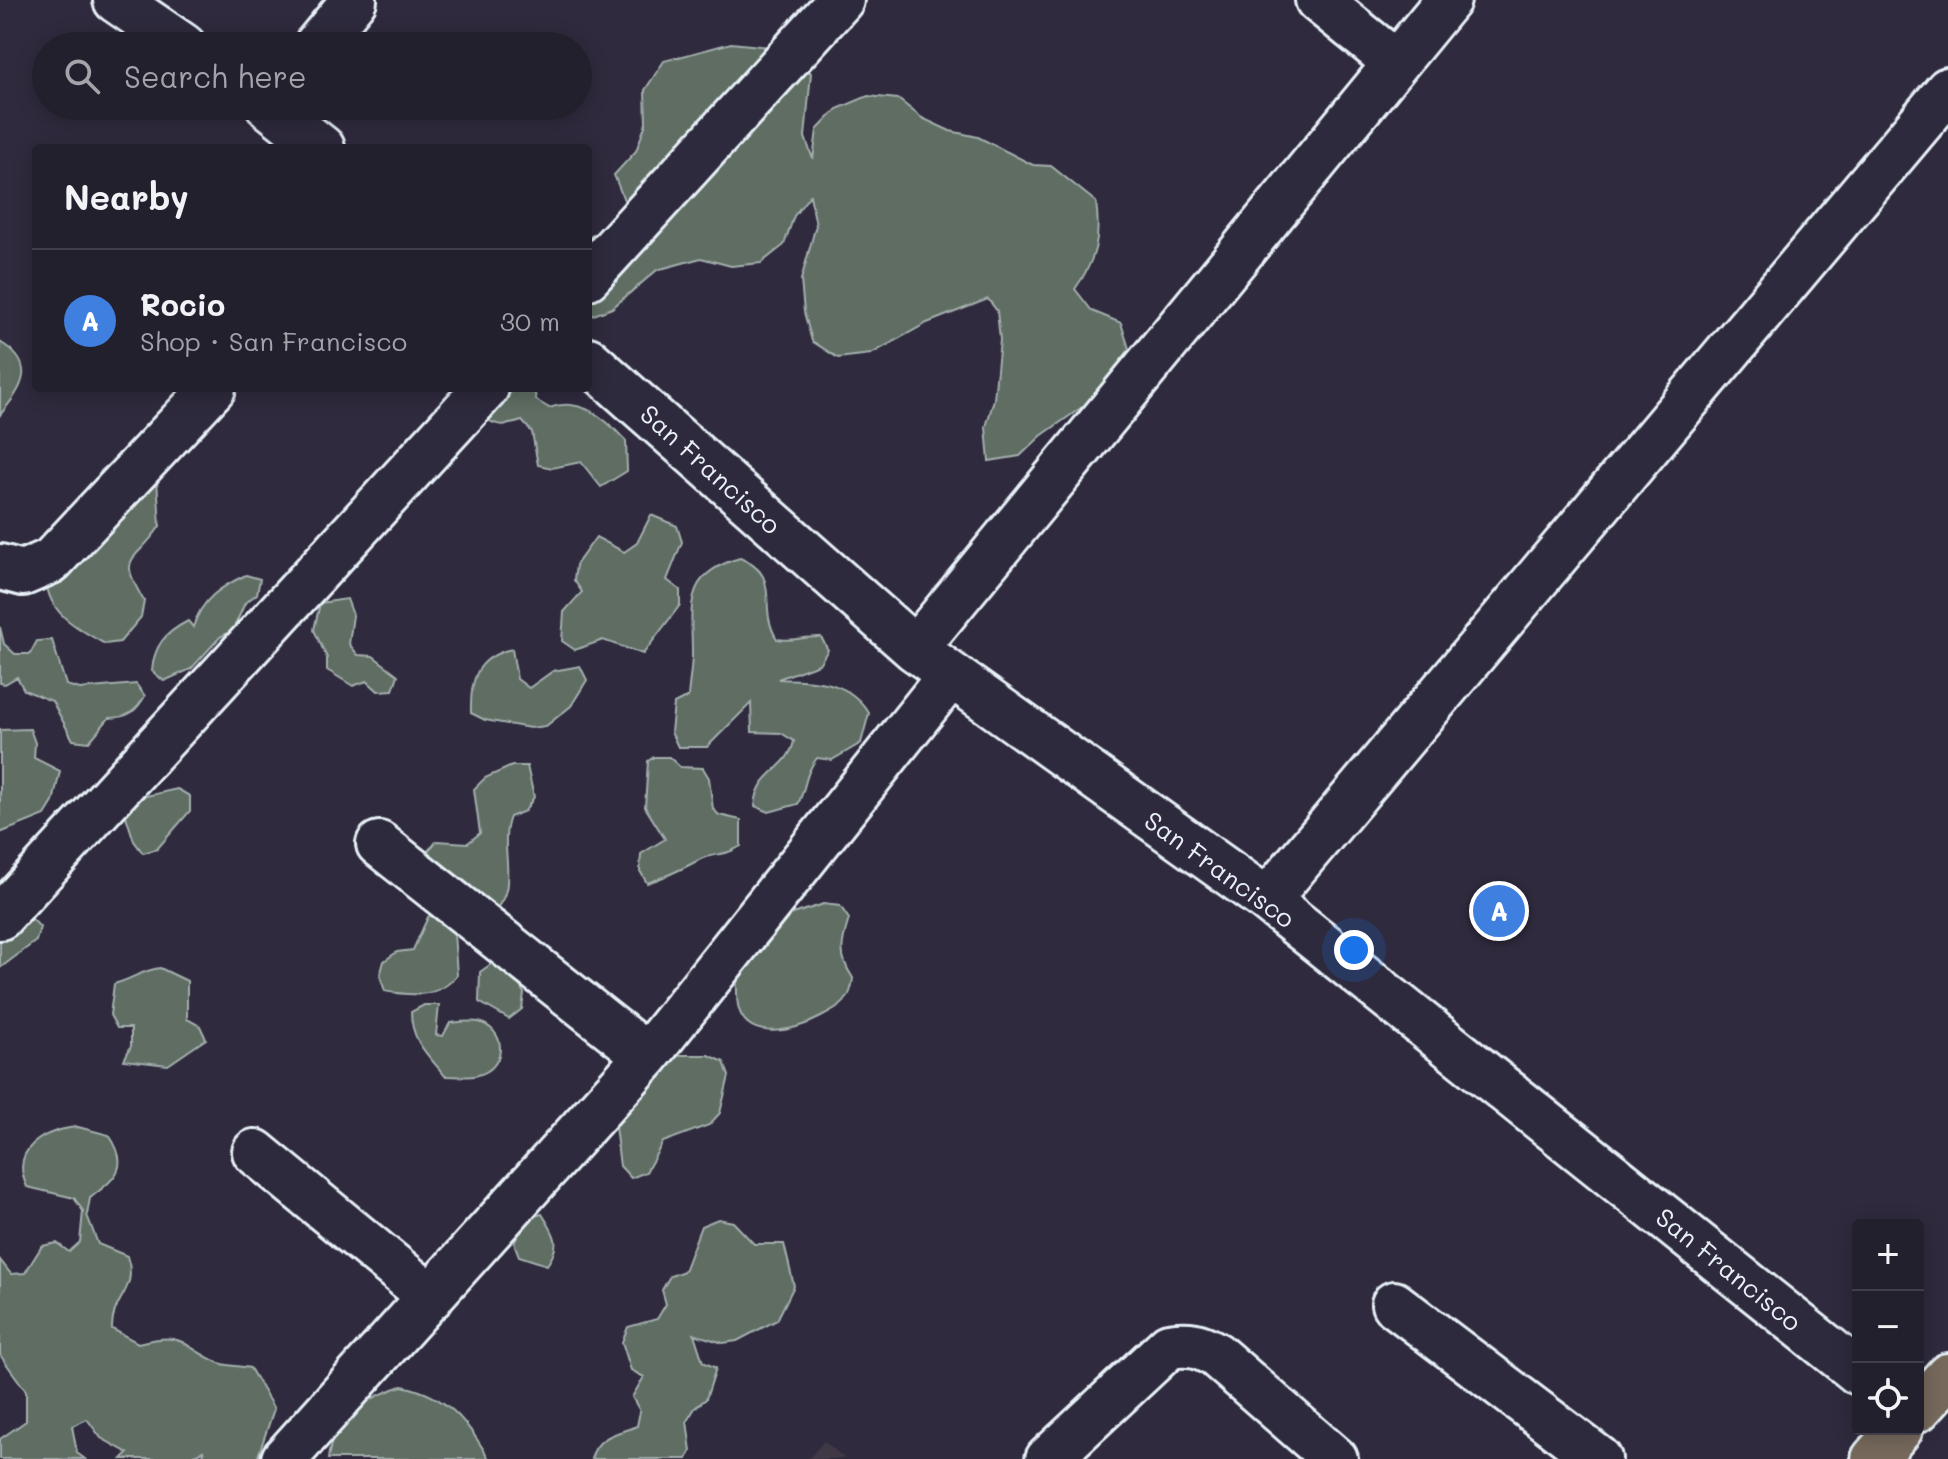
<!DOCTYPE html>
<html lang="en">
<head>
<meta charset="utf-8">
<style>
  :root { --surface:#23202e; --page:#2b2836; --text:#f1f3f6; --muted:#a3a3aa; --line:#403e4a; --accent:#8c9099 }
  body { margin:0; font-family:Mali,sans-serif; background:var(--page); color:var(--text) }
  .controls { position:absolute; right:24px; bottom:24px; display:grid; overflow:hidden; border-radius:8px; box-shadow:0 4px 20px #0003 }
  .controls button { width:72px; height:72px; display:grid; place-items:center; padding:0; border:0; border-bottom:2px solid var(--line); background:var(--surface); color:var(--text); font:40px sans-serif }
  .you { position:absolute; left:1354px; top:950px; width:28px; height:28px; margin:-20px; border:6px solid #fff; border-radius:50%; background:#1a73e8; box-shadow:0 0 0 12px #1a73e833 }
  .badge { display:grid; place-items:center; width:52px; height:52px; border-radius:50%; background:var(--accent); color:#fff; font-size:26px; font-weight:700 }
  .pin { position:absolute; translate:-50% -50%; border:4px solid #fff; box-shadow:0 2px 8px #0006 }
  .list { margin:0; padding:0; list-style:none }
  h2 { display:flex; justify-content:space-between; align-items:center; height:104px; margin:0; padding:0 32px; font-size:34px }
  h2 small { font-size:26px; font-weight:400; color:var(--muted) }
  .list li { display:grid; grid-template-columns:52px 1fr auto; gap:24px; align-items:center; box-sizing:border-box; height:144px; padding:0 32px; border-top:2px solid var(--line) }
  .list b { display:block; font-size:30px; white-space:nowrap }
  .list p { margin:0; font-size:26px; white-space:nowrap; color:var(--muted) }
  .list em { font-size:26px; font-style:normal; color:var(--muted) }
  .icon { flex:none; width:44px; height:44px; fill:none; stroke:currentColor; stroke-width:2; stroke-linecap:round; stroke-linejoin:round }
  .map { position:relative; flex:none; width:1948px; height:1459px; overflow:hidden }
  .search { position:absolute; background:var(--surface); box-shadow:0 4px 20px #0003; left:32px; top:32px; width:560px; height:88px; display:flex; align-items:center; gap:20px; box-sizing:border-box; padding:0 28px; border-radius:44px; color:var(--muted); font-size:30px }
  .panel { position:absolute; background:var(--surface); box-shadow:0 4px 20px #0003; left:32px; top:144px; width:560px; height:248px; border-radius:8px }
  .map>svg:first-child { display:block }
  .built { fill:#403844 }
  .green { fill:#5f6d63; stroke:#a4afae; stroke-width:2 }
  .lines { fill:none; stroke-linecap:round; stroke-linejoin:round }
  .minor-casing { stroke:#e8f1f8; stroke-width:50 }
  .highway-casing { stroke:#e8f1f8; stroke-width:50 }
  .minor { stroke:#2f2a3d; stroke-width:44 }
  .highway { stroke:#76695c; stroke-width:44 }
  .labels { text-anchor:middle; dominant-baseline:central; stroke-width:6; stroke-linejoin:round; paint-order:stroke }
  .street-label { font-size:26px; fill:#e8f1f8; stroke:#2f2a3d }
</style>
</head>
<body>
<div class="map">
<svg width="1948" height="1459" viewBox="0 0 1948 1459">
  <rect width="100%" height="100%" fill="#2f2a3d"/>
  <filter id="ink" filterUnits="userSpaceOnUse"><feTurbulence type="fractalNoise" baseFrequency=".0125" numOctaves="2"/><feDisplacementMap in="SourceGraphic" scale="16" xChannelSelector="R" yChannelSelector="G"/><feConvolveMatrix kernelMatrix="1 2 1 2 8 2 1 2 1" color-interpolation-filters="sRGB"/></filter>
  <g filter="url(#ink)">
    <!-- built -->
    <path class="built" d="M 824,1441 L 845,1459 L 808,1459 Z"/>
    <!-- green -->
    <path class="green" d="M 731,43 L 790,49 L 811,73 L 805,137 L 813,159 L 817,130 L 837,109 L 868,96 L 898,99 L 922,118 L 950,131 L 978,137 L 1033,165 L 1051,166 L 1096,202 C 1101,238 1096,260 1075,289 L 1092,311 L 1121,323 L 1131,355 L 1095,398 L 1041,436 L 1020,456 L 989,461 L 986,427 L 994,399 L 1000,340 L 997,311 L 988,299 L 927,323 L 871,354 L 838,358 L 812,341 L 804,312 L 801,280 L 816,225 L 810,195 L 794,216 L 784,245 L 761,263 L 731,266 L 701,258 L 657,270 L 612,308 L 588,317 L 588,238 L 609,225 L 626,205 L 614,175 L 636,151 L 646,123 L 645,90 L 664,61 Z
      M 0,342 C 38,365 23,387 0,415 Z
      M 481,388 L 534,388 L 536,400 L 549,408 C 580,396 605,418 626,441 L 627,471 L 601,487 L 581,462 L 552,468 L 538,465 L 532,432 L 522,421 C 503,427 493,427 479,412 Z
      M 125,450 L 140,452 L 157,479 L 160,526 C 134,565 116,553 144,601 L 141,617 L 120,642 L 105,644 C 77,628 48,614 46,579 L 101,471 Z
      M 651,515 L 677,526 L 682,542 L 667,580 L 680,590 L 680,605 L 643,654 L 603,640 L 575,650 L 562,641 L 564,612 L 582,592 L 574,580 L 576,565 L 596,537 L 624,552 L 637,543 Z
      M 740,558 C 784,576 756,606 777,639 C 793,642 804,636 821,637 L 828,650 L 819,664 L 778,679 C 813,681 847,678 869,713 L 861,743 L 832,760 L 817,758 C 805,773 806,788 798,804 L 769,812 L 755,806 C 758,770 788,771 794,741 L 781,733 L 752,732 L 751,703 L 707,747 L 678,747 L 671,732 L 674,704 L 688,697 C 689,683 692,667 692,653 C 692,607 682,574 740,558 Z
      M 246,575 L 260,579 L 257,594 L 245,603 L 233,630 L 220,637 L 191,669 L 164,681 L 152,671 C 154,645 165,633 188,621 L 193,627 C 202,599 220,587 246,575 Z
      M 347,599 L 353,615 L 349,644 L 358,655 L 373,656 L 398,675 L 393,690 L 378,691 L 367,681 L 353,686 L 327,670 L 327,658 L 314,630 L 320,603 Z
      M 0,627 L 4,644 L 15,654 L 30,654 L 37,641 L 52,640 L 66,685 L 80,689 L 136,684 L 145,696 C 136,712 127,718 109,718 L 89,742 L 73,740 L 52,701 L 24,690 L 17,677 L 5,684 L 0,683 Z
      M 512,649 L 517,679 L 529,688 L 553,671 L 580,666 L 587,680 L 571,706 L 546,726 L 530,728 L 485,720 L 471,713 C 470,680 476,657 512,649 Z
      M 30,729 L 35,743 L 34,758 L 60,771 L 53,802 L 45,815 L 0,833 L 0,730 Z
      M 654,757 L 669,757 L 680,767 L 703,768 L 709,778 L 713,809 L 719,815 L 741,820 L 741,846 C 722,858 713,852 699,860 C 682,869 666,877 647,883 L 640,871 L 641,854 L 665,839 L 645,807 L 648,761 Z
      M 512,766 L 527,766 L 534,797 L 525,811 L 510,817 C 496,852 526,894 484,918 L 424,855 L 437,841 L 468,843 L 480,833 L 474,789 L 485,778 Z
      M 177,789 L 190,796 L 190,811 L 157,849 L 143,853 L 134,841 L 124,810 L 133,799 Z
      M 823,904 L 840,906 L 849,919 C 841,944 838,956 853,978 C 851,1001 841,1007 821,1017 C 792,1033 737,1045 737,994 C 737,987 736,976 738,970 C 745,955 765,932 777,922 C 788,913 809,910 823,904 Z
      M 435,913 L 449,917 L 454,933 L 457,975 C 439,998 411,996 385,991 L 380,976 L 384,961 L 397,952 L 413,950 L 428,917 Z
      M 29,916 L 40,927 L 36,941 L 0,968 L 0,924 Z
      M 494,962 L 507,965 L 524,993 L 522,1009 L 509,1019 L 479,1002 L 480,972 Z
      M 160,968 L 187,981 L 187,1019 L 200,1026 L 206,1039 L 168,1065 L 124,1060 L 131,1046 L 131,1028 L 117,1028 L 110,1015 L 114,984 C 131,980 142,970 160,968 Z
      M 424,1005 L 439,1005 L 436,1035 L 443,1036 L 450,1023 C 459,1022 473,1020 482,1023 C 509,1034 504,1069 478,1075 C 468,1078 456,1076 445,1076 C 428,1055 411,1041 411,1012 Z
      M 680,1055 L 709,1055 L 724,1062 L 729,1076 L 720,1113 L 709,1125 L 663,1142 L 646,1172 L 631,1178 L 620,1166 L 614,1119 L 666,1062 Z
      M 78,1127 L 109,1135 C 131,1167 116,1178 90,1198 L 87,1215 L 98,1244 L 127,1256 C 139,1292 111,1297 112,1329 L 138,1343 C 188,1331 178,1345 219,1363 C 227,1366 240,1366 250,1368 L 274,1409 L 257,1459 L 205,1459 L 203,1451 L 185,1459 L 122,1459 L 128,1453 L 101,1438 L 87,1419 L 72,1426 L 77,1453 L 85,1459 L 0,1459 L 0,1439 L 26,1421 L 26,1391 L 0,1355 L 0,1260 L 11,1274 L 25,1273 L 42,1246 L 57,1243 L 69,1252 L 80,1242 L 83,1211 L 74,1198 L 27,1187 C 9,1148 45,1130 78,1127 Z
      M 542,1214 C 555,1234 562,1244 547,1265 L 519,1256 L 514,1243 L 527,1218 Z
      M 718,1219 L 733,1222 L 754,1244 L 784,1244 L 794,1286 L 777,1320 L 737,1341 L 723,1343 L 694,1334 L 703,1362 L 716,1368 L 706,1399 L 695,1408 L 687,1421 L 691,1451 L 687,1459 L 591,1459 C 597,1435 617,1434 637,1426 L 640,1411 L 632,1397 L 644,1377 L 631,1370 L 622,1342 L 628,1327 L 657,1319 L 666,1304 L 662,1290 L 670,1276 L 684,1271 L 701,1226 Z
      M 402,1386 C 446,1395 467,1420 489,1459 L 328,1459 C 333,1417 364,1399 402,1386 Z"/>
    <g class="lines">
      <defs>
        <path id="minor" d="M 116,0 L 183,46
          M 1318,0 L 1396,63
          M 316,46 L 354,0
          M 269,106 L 322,148
          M 588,277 L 841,0
          M 588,360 L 915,649 L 1267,900 L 1858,1372
          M 0,567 L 23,573 L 51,561 L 213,388
          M 915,649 L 1448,0
          M 379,844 L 647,1056
          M 1267,900 L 1948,90
          M 0,917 L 486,388
          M 255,1152 L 431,1297
          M 1394,1304 L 1599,1459
          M 284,1459 L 647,1056 L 950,676
          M 1048,1459 L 1169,1346 C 1189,1343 1199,1345 1216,1355 L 1335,1459"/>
        <path id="highway" d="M 1918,1409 L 1948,1376
          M 1874,1459 L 1900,1429"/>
      </defs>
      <!-- minor casing -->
      <use href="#minor" class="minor-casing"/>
      <!-- highway casing -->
      <use href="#highway" class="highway-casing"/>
      <!-- minor -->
      <use href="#minor" class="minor"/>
      <!-- highway -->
      <use href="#highway" class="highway"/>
    </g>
  </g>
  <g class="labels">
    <!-- street labels -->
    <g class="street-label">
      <text transform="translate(711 469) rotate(42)">San Francisco</text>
      <text transform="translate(1220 869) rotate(36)">San Francisco</text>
      <text transform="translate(1729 1269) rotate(39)">San Francisco</text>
    </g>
  </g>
</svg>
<div class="controls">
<button>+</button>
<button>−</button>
<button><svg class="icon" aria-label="locate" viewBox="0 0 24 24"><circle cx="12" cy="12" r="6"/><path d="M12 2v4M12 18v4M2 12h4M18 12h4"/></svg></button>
</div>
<div class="you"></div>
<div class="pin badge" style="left:1499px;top:911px;background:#3f7fe0">A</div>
<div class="search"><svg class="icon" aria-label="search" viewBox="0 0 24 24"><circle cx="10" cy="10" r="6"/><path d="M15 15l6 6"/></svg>Search here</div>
<section class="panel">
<h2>Nearby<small></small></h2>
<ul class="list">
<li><span class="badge" style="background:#3f7fe0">A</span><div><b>Rocio</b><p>Shop · San Francisco</p></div><em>30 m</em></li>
</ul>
</section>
</div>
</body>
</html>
